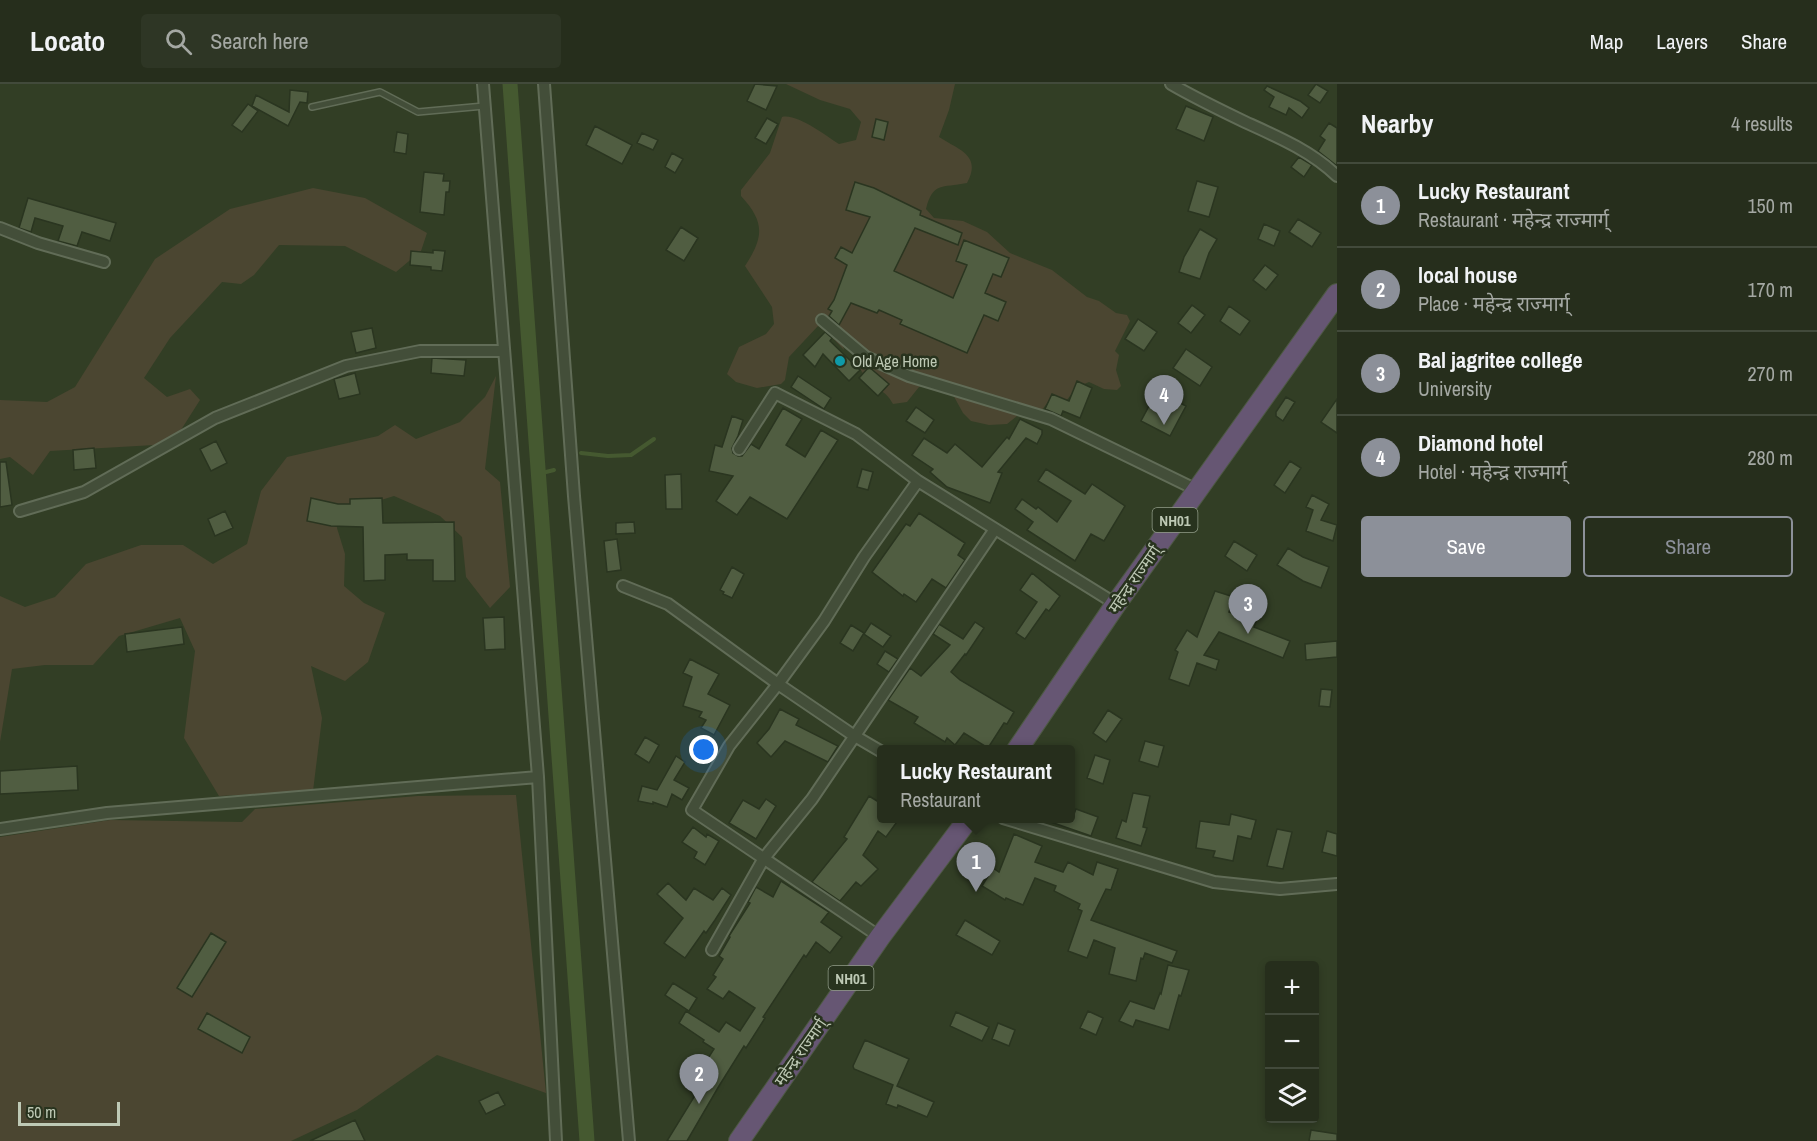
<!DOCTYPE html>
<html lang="en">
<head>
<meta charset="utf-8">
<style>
  :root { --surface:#262e1c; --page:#2e3625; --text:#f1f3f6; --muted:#a4a8a3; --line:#424a3b; --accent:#8c9099 }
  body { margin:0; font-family:"Archivo Narrow","Noto Sans Devanagari",sans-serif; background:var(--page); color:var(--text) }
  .controls { position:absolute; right:18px; bottom:18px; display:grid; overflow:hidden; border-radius:6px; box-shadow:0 3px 9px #0003 }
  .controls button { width:54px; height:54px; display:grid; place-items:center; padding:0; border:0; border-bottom:2px solid var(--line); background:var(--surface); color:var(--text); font:30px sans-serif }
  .scale { position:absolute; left:18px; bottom:15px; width:102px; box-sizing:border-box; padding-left:6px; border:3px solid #bec9b5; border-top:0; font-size:16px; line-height:21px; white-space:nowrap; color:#bec9b5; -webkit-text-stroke:4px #28331e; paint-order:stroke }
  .you { position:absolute; left:704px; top:666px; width:21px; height:21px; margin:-15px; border:4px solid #fff; border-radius:50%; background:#1a73e8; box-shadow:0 0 0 9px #1a73e833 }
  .badge { display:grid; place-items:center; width:39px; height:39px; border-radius:50%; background:var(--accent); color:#fff; font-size:20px; font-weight:700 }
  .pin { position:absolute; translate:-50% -50px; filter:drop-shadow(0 2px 3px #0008) }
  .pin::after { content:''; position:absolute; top:32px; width:21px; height:18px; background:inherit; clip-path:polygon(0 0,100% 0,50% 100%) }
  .popup { position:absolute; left:877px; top:661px; width:198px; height:78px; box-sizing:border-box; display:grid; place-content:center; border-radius:6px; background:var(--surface); filter:drop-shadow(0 2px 4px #0005); font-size:20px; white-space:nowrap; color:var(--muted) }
  .popup b { font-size:22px; color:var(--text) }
  .popup::after { content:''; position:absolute; left:50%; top:100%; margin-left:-12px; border:12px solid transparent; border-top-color:var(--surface) }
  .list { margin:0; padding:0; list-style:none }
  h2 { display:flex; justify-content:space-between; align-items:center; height:78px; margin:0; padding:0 24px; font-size:26px }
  h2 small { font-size:20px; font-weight:400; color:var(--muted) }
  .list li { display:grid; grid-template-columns:39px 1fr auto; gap:18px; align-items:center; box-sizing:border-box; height:84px; padding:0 24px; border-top:2px solid var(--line) }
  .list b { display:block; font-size:22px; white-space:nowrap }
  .list p { margin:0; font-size:20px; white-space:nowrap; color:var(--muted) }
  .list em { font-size:20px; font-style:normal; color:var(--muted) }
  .actions { display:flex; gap:12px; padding:18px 24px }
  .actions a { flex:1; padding:14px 0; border:2px solid var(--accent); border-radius:6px; text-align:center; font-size:21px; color:var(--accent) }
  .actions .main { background:var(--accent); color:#fff }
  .icon { flex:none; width:33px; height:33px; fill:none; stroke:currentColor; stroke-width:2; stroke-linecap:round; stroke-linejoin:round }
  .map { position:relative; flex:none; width:1337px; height:1057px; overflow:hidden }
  header { display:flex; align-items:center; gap:36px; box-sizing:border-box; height:84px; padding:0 30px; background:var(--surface); border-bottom:2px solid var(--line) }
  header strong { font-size:28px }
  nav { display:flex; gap:33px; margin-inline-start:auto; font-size:21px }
  .search { width:420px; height:54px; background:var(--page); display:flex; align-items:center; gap:15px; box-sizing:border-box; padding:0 21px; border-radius:6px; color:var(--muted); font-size:22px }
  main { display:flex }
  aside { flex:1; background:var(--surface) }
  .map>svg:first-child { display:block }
  .green { fill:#4b4631 }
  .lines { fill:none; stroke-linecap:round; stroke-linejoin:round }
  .stream { stroke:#455930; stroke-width:4 }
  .canal { stroke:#455930; stroke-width:15 }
  .building { fill:#505d41; stroke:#2a3520; stroke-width:1.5 }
  .lane-casing { stroke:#616c57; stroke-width:8 }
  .street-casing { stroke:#616c57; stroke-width:14 }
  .highway-casing { stroke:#4e5944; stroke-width:22 }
  .lane { stroke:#434e39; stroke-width:5 }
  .street { stroke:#434e39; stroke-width:10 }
  .highway { stroke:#665673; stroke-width:20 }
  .culture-dot { fill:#0f9aa8; stroke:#28331e; stroke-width:2 }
  .labels { text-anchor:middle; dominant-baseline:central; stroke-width:5; stroke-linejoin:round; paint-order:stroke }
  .shield { fill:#28331e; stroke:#919c88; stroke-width:1.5 }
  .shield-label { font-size:15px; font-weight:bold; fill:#bec9b5 }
  .poi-label { font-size:16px; fill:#bec9b5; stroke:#28331e; text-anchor:start }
  .street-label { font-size:16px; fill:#bec9b5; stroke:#28331e }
</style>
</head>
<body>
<header>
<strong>Locato</strong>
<div class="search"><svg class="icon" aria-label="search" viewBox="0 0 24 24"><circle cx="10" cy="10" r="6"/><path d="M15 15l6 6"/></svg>Search here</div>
<nav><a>Map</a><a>Layers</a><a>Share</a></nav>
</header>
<main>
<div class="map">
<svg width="1337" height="1057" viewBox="0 0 1337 1057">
  <rect width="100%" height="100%" fill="#323e25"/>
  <!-- green -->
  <path class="green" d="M 786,0 L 955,0 L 949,26 L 939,53 C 959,66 982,71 967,99 C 941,104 933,98 926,125 L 934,134 L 963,137 L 987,148 L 1010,169 L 1052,186 L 1087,213 L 1099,217 L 1116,229 L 1127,231 L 1130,237 L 1115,267 L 1119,271 L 1116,286 L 1121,302 L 1117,306 L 1104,305 L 1089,298 L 1077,303 L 1066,317 L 1050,315 L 1037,333 L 1022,328 L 1007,340 L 989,341 L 971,337 L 963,329 L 952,309 L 930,301 L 919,303 L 907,318 L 893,320 C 885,305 877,307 868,297 C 859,285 853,270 847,256 L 842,258 L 844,266 L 829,250 L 818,242 L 789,273 L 785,296 L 781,300 L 757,304 L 736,298 L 727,290 L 739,263 L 766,250 L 774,240 L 772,223 L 745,182 C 764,153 765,138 741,112 L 741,106 L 770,69 L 782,33 C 797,29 826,52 839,60 L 856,56 L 861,38 L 850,25 L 820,16 Z
    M 313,104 L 365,114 L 427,149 L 421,167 L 396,188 L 345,162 L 279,161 L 254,191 L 241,200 L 222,198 L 170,254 L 144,294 L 167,313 L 190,305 L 200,316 L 172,360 L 50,367 L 33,391 L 10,373 L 0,375 L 0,316 L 47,318 L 75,303 L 155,175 L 230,125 Z
    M 496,292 L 485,385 L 500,398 L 510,503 L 490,524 L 466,493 L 462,453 L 440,432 L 394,412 L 365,421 L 336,424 L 337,444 L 345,470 L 344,502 L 364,519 L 385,529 L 368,578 L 345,597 L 311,582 L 322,634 L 313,707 L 219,712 L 184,654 L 195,567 L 180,534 L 119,552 L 93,581 L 45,581 L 12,585 L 0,658 L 0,512 L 25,523 L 55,513 L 86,480 L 141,461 L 183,461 L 213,480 L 247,460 L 261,407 L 287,373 L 378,352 L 395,341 L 416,355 L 460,338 L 485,313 Z
    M 516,711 L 546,1009 L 437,971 L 357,1026 L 291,1057 L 0,1057 L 0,753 L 110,736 L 242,738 L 255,725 L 418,712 Z"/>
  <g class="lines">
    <!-- stream -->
    <path class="stream" d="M 581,369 L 608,372 L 631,371 L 654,355
      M 538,390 L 554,386"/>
    <!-- canal -->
    <path class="canal" d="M 510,0 L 587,1057"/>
  </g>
  <!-- building -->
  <path class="building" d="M 755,0 L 777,2 L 766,26 L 747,17 Z
    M 1316,0 L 1328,7 L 1320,19 L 1308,11 Z
    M 1267,2 L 1300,17 L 1309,24 L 1302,34 L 1289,24 L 1286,31 L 1269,23 L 1274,13 L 1264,6 Z
    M 290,6 L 308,8 L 307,19 L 300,18 L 288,42 L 252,22 L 256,11 L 289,28 Z
    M 248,20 L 258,27 L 242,48 L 232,41 Z
    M 1186,22 L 1213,33 L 1204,57 L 1176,45 Z
    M 767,34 L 778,40 L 766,60 L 755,54 Z
    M 876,35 L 888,38 L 884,56 L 872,53 Z
    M 1329,39 L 1337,44 L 1337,82 L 1318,67 L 1325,56 L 1320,52 Z
    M 595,42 L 632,61 L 622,80 L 586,61 Z
    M 397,48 L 408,50 L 406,70 L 394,68 Z
    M 642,49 L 658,56 L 653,66 L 637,59 Z
    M 672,69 L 683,75 L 675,89 L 665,83 Z
    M 1299,73 L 1312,81 L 1304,93 L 1291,83 Z
    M 424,88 L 444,90 L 443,97 L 450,97 L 449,108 L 446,108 L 444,131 L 420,128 Z
    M 1197,97 L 1218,103 L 1209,133 L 1188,127 Z
    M 855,98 L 874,104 L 921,127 L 920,131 L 962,149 L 958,161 L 915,144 L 894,187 L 953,214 L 967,181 L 956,177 L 964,156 L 1009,174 L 1001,193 L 993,190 L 985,209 L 1006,218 L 998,237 L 984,231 L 967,269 L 900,240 L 902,236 L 879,226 L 877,229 L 851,219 L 839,241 L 829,232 L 832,227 L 828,225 L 834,216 L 847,181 L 835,174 L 841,163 L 852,169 L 870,133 L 846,126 Z
    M 28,114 L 116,139 L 110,157 L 82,148 L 77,162 L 58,157 L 63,142 L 35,134 L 31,148 L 19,144 Z
    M 1298,135 L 1321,149 L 1312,163 L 1289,148 Z
    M 1264,140 L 1280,147 L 1274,162 L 1258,155 Z
    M 681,143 L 698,154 L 684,177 L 666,166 Z
    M 1200,145 L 1217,155 L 1209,169 L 1200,195 L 1179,188 L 1184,173 Z
    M 433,166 L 445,167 L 442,187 L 431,186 L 431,183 L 410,181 L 411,167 L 433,169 Z
    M 1265,181 L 1278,191 L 1266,206 L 1253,196 Z
    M 1192,221 L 1205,231 L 1191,249 L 1178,239 Z
    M 1229,222 L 1250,237 L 1240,251 L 1220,237 Z
    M 1138,235 L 1157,248 L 1144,267 L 1125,255 Z
    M 372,244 L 376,264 L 356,269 L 351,248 Z
    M 825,248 L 832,254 L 830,257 L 860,286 L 849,297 L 823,270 L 815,283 L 803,271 Z
    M 1186,265 L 1212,283 L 1200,302 L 1173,284 Z
    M 432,274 L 466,276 L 464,292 L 431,289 Z
    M 869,283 L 889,300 L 878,312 L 859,294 Z
    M 355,289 L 360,310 L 339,315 L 334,295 Z
    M 798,292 L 831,314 L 824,325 L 791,303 Z
    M 1077,297 L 1092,304 L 1080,334 L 1063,327 L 1061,332 L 1045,325 L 1052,310 L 1069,317 Z
    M 1157,307 L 1186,322 L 1170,352 L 1141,337 Z
    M 1286,313 L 1295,318 L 1283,337 L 1276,332 L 1276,328 Z
    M 1337,315 L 1337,349 L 1321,338 Z
    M 916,323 L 934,336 L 925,349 L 906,337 Z
    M 783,324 L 802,335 L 786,361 L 805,373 L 821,346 L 838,356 L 787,435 L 750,413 L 737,431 L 716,417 L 733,392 L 709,387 L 715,361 L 722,363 L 732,332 L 743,336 L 738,352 L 732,364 L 733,369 L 738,372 L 742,372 L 751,360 L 759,365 Z
    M 1020,335 L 1042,346 L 1042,350 L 1037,360 L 1026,354 L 998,388 L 1002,389 L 990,419 L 947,403 L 930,388 L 933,385 L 912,371 L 924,354 L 947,369 L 955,360 L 982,383 L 1007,353 L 1009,355 Z
    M 216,357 L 227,379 L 211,387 L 200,365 Z
    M 94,364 L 96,384 L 74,386 L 73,366 Z
    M 1290,377 L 1301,384 L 1285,409 L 1274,401 Z
    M 0,378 L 6,378 L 12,421 L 0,423 Z
    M 862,385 L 873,388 L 868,406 L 857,403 Z
    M 1046,385 L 1085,410 L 1092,400 L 1125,422 L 1104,457 L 1091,450 L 1075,477 L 1027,446 L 1033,438 L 1015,425 L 1022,415 L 1036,425 L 1038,423 L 1057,438 L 1071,417 L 1038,397 Z
    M 681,390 L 682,425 L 666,425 L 665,391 Z
    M 1312,411 L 1329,420 L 1321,436 L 1337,441 L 1333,457 L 1306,447 L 1313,426 L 1306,423 Z
    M 311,414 L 338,420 L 350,420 L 350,415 L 382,414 L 383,439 L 454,438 L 455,497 L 433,497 L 433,476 L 407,476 L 407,470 L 385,471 L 385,496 L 364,497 L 363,443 L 331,442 L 307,437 Z
    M 225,427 L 233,444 L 215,452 L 208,435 Z
    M 919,429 L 965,459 L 958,471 L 965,476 L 946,504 L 932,495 L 916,518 L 904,510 L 903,512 L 872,488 L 906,440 L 910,442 Z
    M 634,438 L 635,449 L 616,450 L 616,439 Z
    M 617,455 L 621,486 L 607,488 L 604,457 Z
    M 1234,457 L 1257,471 L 1247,487 L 1225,472 Z
    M 1288,464 L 1303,473 L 1329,483 L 1321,504 L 1303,497 L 1277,481 Z
    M 732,483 L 744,490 L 732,514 L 723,510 L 724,508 L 720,506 Z
    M 1032,489 L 1060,512 L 1049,527 L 1046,525 L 1025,555 L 1016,549 L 1037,518 L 1020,506 Z
    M 1215,507 L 1234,513 L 1229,528 L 1256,538 L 1254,543 L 1290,557 L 1283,574 L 1219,548 L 1204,571 L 1219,576 L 1216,586 L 1197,579 L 1189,602 L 1169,595 L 1178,568 L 1175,566 L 1187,546 L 1197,553 Z
    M 504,533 L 505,565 L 485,566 L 483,534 Z
    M 975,538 L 984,544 L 966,571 L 965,570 L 951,588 L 960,596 L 1014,628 L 1007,640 L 1004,639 L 988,664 L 964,649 L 955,661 L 947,654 L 945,658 L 914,639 L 918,633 L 888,616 L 910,584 L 921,592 L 950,561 L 933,550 L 939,540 L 963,555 Z
    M 871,539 L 891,552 L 883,563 L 864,550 Z
    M 851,541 L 864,549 L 853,567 L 840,559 Z
    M 182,543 L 184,560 L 127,568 L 125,550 Z
    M 1337,557 L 1337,573 L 1306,576 L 1305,560 Z
    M 885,567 L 898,575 L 889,588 L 877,580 Z
    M 690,575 L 719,590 L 708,610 L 730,621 L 714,651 L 701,644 L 706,636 L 699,633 L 702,628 L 683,622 L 692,593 L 683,589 Z
    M 1321,605 L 1332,606 L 1330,623 L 1319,622 Z
    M 780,625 L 799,635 L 796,641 L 838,662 L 828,678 L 785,657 L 771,673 L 757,659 L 769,645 Z
    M 1108,626 L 1122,635 L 1106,658 L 1093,649 Z
    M 645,653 L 659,661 L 649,679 L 635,670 Z
    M 1145,657 L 1164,662 L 1158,683 L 1139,677 Z
    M 1095,671 L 1110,676 L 1103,700 L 1087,694 Z
    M 676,672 L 685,678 L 674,696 L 689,704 L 682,716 L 672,710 L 667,723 L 653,718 L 653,720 L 638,717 L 642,702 L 657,706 Z
    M 77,682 L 78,706 L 0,710 L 0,687 Z
    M 1133,709 L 1150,712 L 1143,743 L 1147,744 L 1141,762 L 1116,754 L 1122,736 L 1126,738 Z
    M 869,712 L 882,720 L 882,735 L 899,735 L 886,753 L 878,747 L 863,771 L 878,785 L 861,802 L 856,798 L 840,817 L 812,798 L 847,755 L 844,753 Z
    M 766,715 L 776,722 L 756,755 L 729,739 L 743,716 L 759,725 Z
    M 1076,725 L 1098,733 L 1091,752 L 1045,736 L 1072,735 Z
    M 1231,730 L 1256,736 L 1251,755 L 1238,752 L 1233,777 L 1213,773 L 1215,767 L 1196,764 L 1200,737 L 1229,741 Z
    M 693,743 L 706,753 L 707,750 L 719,757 L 705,781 L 694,774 L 697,768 L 682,758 Z
    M 1277,745 L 1292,748 L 1283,785 L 1267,782 Z
    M 1327,747 L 1337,750 L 1337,772 L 1322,768 Z
    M 1014,750 L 1042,762 L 1035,778 L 1063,788 L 1068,778 L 1093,791 L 1097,778 L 1118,785 L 1111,806 L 1106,805 L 1091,836 L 1177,867 L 1172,879 L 1145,869 L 1143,875 L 1141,874 L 1136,897 L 1109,890 L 1115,864 L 1094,856 L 1087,874 L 1068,867 L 1082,827 L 1078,825 L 1080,820 L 1054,807 L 1056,802 L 1035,794 L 1023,821 L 1006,814 L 1005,816 L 982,802 L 993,784 L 999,788 Z
    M 781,797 L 829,828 L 821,838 L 842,853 L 830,869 L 816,858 L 806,873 L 804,871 L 763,933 L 765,934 L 746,964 L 744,962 L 719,1002 L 687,1057 L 667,1057 L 710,987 L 703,982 L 714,965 L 703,958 L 704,956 L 679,939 L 686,927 L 719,948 L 726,938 L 740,947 L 755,924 L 729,907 L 723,915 L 707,905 L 716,893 L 713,891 L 723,875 L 719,872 L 730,853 L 729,852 L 750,819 L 748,818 L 756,803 L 773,813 Z
    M 668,799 L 686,816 L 694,804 L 713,816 L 722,804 L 731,811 L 715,836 L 706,849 L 704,847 L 685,874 L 664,859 L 683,834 L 657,810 Z
    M 965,836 L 1000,857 L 992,871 L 956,851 Z
    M 211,849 L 226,858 L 192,913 L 177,904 Z
    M 1168,881 L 1189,886 L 1181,912 L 1179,911 L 1169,946 L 1136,936 L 1133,943 L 1119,937 L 1130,917 L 1154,925 L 1160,909 L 1161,910 Z
    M 673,899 L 697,914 L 689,927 L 665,911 Z
    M 1088,927 L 1103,934 L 1096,951 L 1080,944 Z
    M 956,928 L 989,943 L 982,957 L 950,942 Z
    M 207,929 L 250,953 L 242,969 L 198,945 Z
    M 998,939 L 1015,946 L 1009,962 L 992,955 Z
    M 865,956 L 909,975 L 897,1002 L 934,1018 L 927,1033 L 898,1021 L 897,1024 L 886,1020 L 893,1001 L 854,985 L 853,982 Z
    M 498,1008 L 505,1021 L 486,1030 L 479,1017 Z
    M 355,1036 L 365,1057 L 310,1057 Z
    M 1311,1046 L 1337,1050 L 1337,1057 L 1309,1057 Z"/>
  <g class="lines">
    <defs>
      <path id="lane" d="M 312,23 L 380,8 L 418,28 L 484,22"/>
      <path id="street" d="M 483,0 L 538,693 L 556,1057
        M 544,0 L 574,412 L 629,1057
        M 1171,0 C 1195,14 1220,26 1245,38 C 1278,53 1311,67 1337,92
        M 0,144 L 38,159 L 104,178
        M 822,236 L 866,273 L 909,292 L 1051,335 L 1197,406
        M 739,365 L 775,309 L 856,350 L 918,397 L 1116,520
        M 20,427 L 84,408 L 215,334 L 346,282 L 420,267 L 503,267
        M 623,502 L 668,520 L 778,600 L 853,651 L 882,668
        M 1003,734 L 1214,798 L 1280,805 L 1337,800
        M 0,745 L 107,729 L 538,693
        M 880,853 L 692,726 L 729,662 L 778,600 L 824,537 L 864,473 L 918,397
        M 712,866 L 764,774 L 812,715 L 995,445"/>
      <path id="highway" d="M 1017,666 L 1116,520 L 1337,210
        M 739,1057 L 880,853 L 969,734"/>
    </defs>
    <!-- lane casing -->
    <use href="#lane" class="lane-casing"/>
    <!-- street casing -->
    <use href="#street" class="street-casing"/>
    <!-- highway casing -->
    <use href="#highway" class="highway-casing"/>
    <!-- lane -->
    <use href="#lane" class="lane"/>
    <!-- street -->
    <use href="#street" class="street"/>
    <!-- highway -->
    <use href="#highway" class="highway"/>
  </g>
  <!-- markers -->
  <circle class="culture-dot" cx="840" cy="277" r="6"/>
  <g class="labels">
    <!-- shield labels -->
    <g class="shield">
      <rect x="1152.5" y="424" width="45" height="24" rx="4.5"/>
      <rect x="828.5" y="882" width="45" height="24" rx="4.5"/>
    </g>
    <g class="shield-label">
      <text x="1175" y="436">NH01</text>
      <text x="851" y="894">NH01</text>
    </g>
    <!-- poi labels -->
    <g class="poi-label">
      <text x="852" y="277">Old Age Home</text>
    </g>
    <!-- street labels -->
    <g class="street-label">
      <text transform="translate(1134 495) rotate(-55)">महेन्द्र राज्मार्ग्</text>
      <text transform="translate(800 968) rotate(-55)">महेन्द्र राज्मार्ग्</text>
    </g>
  </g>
</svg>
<div class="controls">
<button>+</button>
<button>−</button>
<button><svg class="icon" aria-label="layers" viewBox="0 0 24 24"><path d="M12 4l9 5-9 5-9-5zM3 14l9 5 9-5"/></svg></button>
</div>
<div class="scale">50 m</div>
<div class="you"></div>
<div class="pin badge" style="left:976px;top:808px">1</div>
<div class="popup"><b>Lucky Restaurant</b>Restaurant</div>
<div class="pin badge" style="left:699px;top:1020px">2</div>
<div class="pin badge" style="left:1248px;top:550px">3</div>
<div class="pin badge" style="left:1164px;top:341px">4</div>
</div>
<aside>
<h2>Nearby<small>4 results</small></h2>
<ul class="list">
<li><span class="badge">1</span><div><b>Lucky Restaurant</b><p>Restaurant · महेन्द्र राज्मार्ग्</p></div><em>150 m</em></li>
<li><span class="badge">2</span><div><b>local house</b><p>Place · महेन्द्र राज्मार्ग्</p></div><em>170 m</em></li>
<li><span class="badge">3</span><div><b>Bal jagritee college</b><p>University</p></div><em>270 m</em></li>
<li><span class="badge">4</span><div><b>Diamond hotel</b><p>Hotel · महेन्द्र राज्मार्ग्</p></div><em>280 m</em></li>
</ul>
<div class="actions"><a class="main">Save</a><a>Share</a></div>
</aside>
</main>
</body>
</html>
